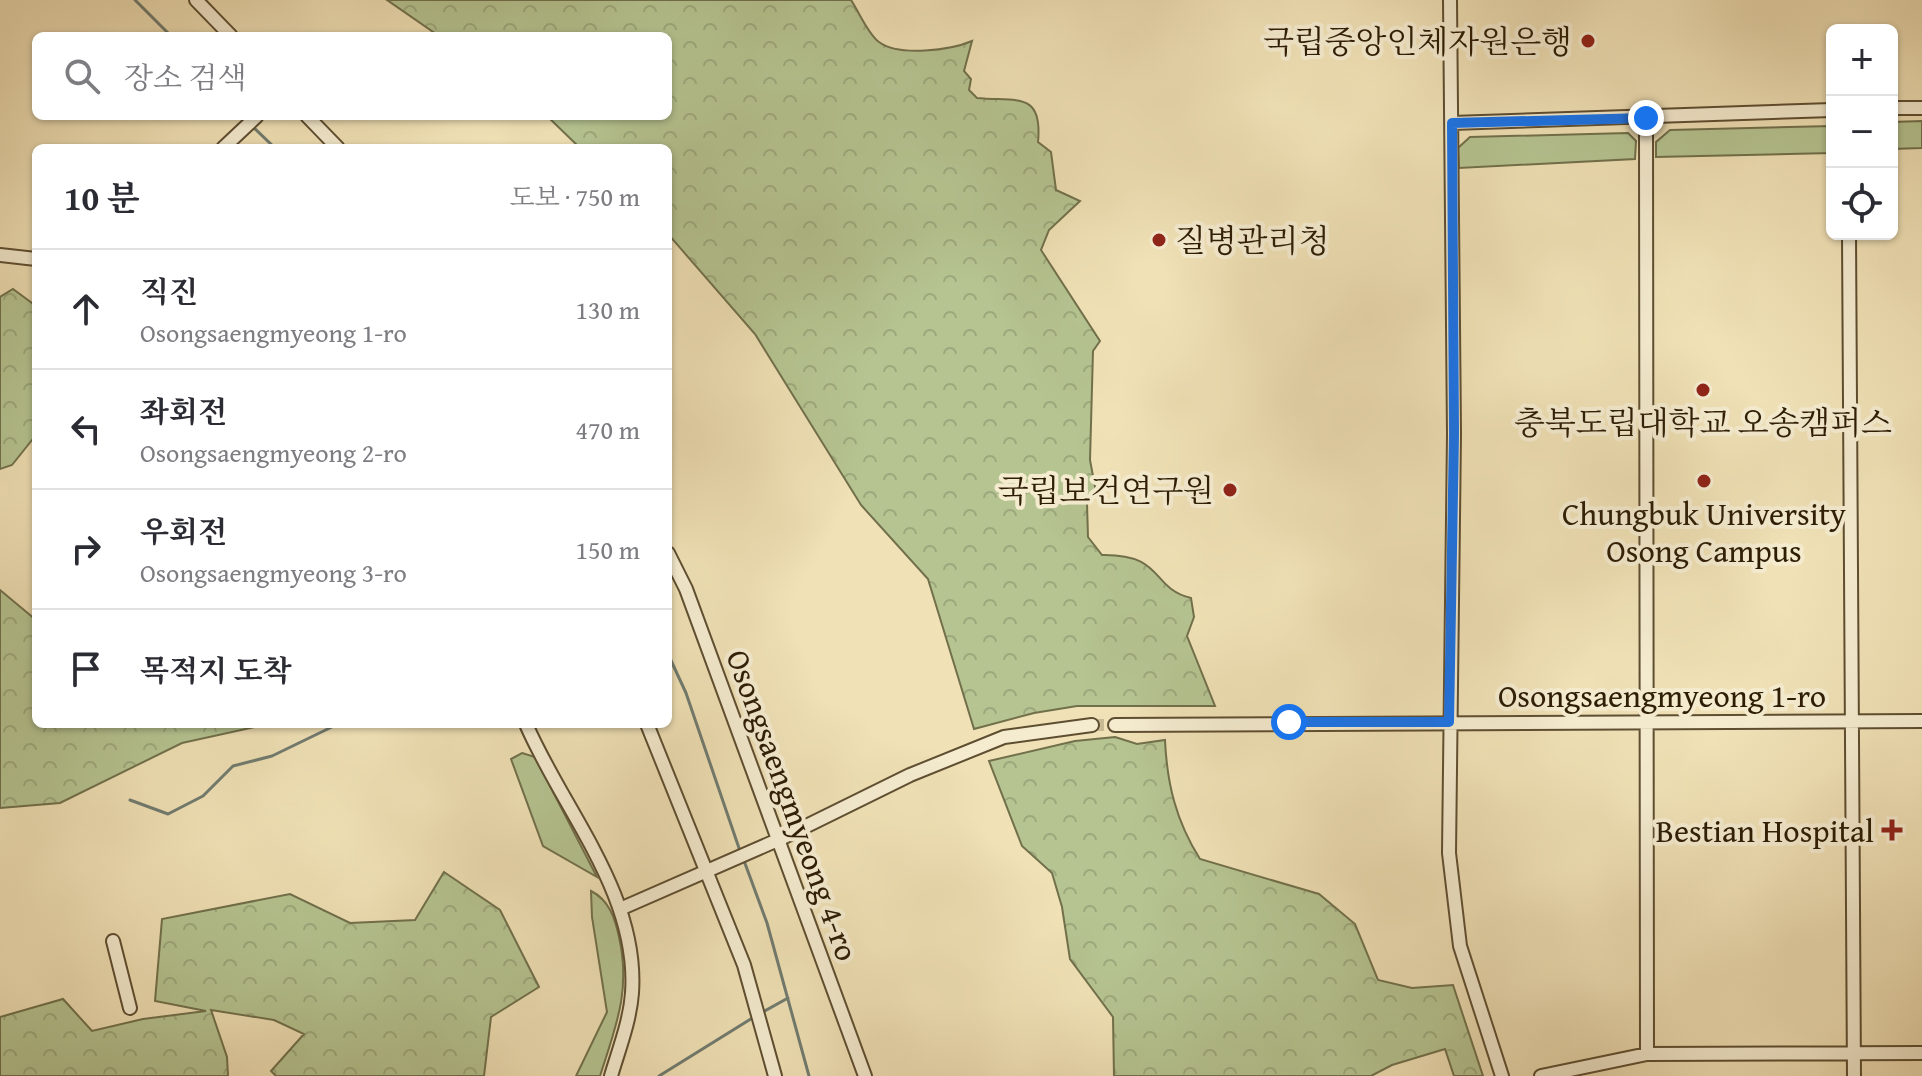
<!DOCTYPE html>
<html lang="ko">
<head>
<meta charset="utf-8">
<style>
  :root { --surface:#fff; --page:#f7f7f7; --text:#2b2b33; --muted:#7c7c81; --line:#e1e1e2 }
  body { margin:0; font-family:"Gentium Book Plus","Noto Serif KR",serif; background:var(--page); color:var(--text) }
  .controls { position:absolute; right:24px; top:24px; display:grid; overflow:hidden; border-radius:12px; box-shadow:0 2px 6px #0004 }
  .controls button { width:72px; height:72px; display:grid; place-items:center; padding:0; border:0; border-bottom:2px solid var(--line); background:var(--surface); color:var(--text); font:40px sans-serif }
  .stop { position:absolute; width:24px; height:24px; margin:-18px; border:6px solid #1a73e8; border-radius:50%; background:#fff }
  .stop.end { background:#1a73e8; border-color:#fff; box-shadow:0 2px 8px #0008 }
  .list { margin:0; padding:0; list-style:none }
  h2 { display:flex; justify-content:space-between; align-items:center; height:104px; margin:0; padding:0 32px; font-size:34px }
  h2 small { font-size:26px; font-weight:400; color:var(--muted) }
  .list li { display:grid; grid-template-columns:52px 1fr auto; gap:24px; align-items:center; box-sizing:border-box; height:120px; padding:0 32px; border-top:2px solid var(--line) }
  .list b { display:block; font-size:30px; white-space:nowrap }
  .list p { margin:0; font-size:26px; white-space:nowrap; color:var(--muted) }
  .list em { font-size:26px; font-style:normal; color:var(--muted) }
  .icon { flex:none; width:44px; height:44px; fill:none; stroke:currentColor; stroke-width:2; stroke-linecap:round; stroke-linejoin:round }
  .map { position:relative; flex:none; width:1922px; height:1076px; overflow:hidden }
  .search { position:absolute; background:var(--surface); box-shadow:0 2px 6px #0004; left:32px; top:32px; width:640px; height:88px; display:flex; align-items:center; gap:20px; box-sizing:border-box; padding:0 28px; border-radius:12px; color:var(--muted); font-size:30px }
  .panel { position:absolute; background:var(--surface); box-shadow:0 2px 6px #0004; left:32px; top:144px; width:640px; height:584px; border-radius:12px }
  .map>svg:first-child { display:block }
  .grass { fill:#b5c491; stroke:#71704b; stroke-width:2 }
  .forest { fill:url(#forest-crowns); stroke:#71704b; stroke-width:2 }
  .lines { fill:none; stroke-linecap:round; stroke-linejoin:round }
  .stream { stroke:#717c70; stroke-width:3 }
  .minor-tunnel { stroke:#c9ba93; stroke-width:12; stroke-dasharray:12 6; stroke-linecap:butt }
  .minor-casing { stroke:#5e4e31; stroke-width:16 }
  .minor { stroke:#f5ecd0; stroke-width:12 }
  .route { stroke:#1a73e8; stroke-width:10 }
  .poi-dot { fill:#8f2418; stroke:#f5ecd0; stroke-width:3 }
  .labels { text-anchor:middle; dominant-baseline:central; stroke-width:8; stroke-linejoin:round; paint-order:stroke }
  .poi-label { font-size:32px; fill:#2d1d05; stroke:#f5ecd0; text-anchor:end }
  .street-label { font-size:32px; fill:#2d1d05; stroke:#f5ecd0 }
</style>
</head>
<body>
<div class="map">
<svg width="1922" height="1076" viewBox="0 0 1922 1076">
  <defs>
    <pattern id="forest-crowns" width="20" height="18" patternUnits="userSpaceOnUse" patternTransform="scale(2)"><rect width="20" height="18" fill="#b5c491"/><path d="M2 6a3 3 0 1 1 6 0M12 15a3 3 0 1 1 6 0" fill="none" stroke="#9ca87c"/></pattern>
  </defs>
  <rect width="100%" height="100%" fill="#f0e1b6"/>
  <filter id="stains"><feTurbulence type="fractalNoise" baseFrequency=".0025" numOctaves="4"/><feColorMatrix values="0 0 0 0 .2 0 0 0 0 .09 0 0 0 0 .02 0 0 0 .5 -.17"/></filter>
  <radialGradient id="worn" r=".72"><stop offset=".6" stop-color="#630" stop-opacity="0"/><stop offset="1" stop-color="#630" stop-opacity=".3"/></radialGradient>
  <!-- grass -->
  <path class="grass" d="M 1922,121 L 1922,148 L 1892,149 L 1892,122 Z
    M 1832,126 L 1832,153 L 1656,157 L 1656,142 L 1670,130 Z
    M 1628,133 L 1636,141 L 1635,159 L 1459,168 L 1458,148 L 1470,137 Z
    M 522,753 L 535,757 L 597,877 L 543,846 L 511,759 Z
    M 591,891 C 609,900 615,918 619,937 C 631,990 616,1026 600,1076 L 576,1076 L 607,1012 L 592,917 Z"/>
  <!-- forest -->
  <path class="forest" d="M 387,0 L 851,0 C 859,12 868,34 879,42 C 899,57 951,50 972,41 L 964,71 L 971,79 L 969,90 L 977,98 C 1015,102 1043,90 1038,142 L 1051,152 L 1056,190 L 1080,201 L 1049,230 L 1041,250 L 1100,341 L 1093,351 L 1090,460 L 1096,492 L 1087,503 L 1088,537 L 1102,555 C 1165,554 1150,588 1191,598 L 1194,617 L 1187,636 L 1215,706 L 1077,706 L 1034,713 L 974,729 L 928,579 L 861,505 L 755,334 L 668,234 L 668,148 L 580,148 L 547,116 L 668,116 L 668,36 L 439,36 Z
    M 13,289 L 36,306 L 36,435 L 12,465 L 0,469 L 0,297 Z
    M 0,590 L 36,620 L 36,724 L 269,724 L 182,743 L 60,803 L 0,808 Z
    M 1115,737 L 1137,744 L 1165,740 C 1167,784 1176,821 1200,859 L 1319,894 L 1355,924 L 1378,980 L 1412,988 L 1453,985 L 1483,1076 L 1454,1076 L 1445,1049 L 1392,1065 L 1371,1076 L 1114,1076 L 1113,1017 L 1070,959 L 1062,907 L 1052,873 L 1022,846 L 989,761 L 1075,741 Z
    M 444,872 L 500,910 L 539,987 L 491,1017 L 484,1076 L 276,1076 L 271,1071 L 304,1034 L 274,1020 L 211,1010 L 227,1057 L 228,1076 L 0,1076 L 0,1017 L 63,999 L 92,1031 L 143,1019 L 206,1011 L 155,1001 L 162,919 L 290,894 L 350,923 L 415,920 Z"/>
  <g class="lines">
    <!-- stream -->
    <path class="stream" d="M 135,0 L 171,36
      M 252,126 L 275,148
      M 668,654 L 686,693 L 740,851
      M 130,800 L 168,814 L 203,796 L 233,766 L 272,756 L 338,724
      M 743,858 L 767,923 L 809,1076
      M 761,1013 L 788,998
      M 659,1076 L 754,1017"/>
    <!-- minor-tunnel -->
    <path class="minor-tunnel" d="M 1092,725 L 1115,725"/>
    <defs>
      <path id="minor" d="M 196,0 L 231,36
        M 1450,0 L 1454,434 L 1449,853 L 1460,946 L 1502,1076
        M 1892,108 L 1922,108
        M 307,116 L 338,148
        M 1646,118 L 1647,1054
        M 1452,123 L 1832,110
        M 223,148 L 257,116
        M 1849,234 L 1854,1076
        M 0,255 L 36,259
        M 668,553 L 686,589 L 865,1076
        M 526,724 C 563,810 639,894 632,993 C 630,1021 619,1049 611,1076
        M 647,724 L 744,965 L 775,1076
        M 1115,725 L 1922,721
        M 620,909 L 780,839 L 910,775 L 1004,737 L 1092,725
        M 113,941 L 130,1008
        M 1541,1076 L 1647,1054 L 1922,1053"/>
    </defs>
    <!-- minor casing -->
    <use href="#minor" class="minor-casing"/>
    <!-- minor -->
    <use href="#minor" class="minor"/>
  </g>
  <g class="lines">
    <!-- route -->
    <path class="route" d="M 1289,722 L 1449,722 L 1454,434 L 1452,123 L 1646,118"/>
  </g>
  <!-- markers -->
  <g class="poi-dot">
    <circle cx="1588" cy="41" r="8"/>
    <circle cx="1159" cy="240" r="8"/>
    <circle cx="1703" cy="390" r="8"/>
    <circle cx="1704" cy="481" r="8"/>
    <circle cx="1230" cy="490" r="8"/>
    <path d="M1888 818h8v8h8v8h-8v8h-8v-8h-8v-8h8z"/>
  </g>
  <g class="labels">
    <!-- poi labels -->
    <g class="poi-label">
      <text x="1572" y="41">국립중앙인체자원은행</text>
      <text x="1175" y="240" text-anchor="start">질병관리청</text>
      <text x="1703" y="422" text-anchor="middle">충북도립대학교 오송캠퍼스</text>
      <text x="1214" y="490">국립보건연구원</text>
      <text x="1704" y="513" text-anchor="middle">Chungbuk University<tspan x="1704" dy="37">Osong Campus</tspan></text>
      <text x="1874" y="830">Bestian Hospital</text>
    </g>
    <!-- street labels -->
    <g class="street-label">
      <text x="1662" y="695">Osongsaengmyeong 1-ro</text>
      <text transform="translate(793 805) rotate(70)">Osongsaengmyeong 4-ro</text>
    </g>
  </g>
  <rect width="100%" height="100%" filter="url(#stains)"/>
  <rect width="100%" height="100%" fill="url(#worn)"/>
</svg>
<div class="controls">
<button>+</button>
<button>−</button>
<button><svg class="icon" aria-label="locate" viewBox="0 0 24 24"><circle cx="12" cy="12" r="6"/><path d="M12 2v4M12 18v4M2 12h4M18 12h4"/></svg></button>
</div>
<div class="stop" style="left:1289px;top:722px"></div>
<div class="stop end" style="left:1646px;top:118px"></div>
<div class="search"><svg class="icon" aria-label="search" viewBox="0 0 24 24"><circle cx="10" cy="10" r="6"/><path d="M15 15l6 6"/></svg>장소 검색</div>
<section class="panel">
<h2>10 분<small>도보 · 750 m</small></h2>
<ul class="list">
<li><svg class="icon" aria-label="ahead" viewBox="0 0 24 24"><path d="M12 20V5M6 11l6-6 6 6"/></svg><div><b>직진</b><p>Osongsaengmyeong 1-ro</p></div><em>130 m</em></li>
<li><svg class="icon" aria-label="left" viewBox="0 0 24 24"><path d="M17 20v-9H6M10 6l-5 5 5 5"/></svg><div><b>좌회전</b><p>Osongsaengmyeong 2-ro</p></div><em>470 m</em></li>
<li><svg class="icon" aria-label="right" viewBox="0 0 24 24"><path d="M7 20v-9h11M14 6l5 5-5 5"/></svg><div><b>우회전</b><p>Osongsaengmyeong 3-ro</p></div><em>150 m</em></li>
<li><svg class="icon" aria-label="arrive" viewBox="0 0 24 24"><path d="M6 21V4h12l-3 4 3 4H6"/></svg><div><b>목적지 도착</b></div></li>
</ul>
</section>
</div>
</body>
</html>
